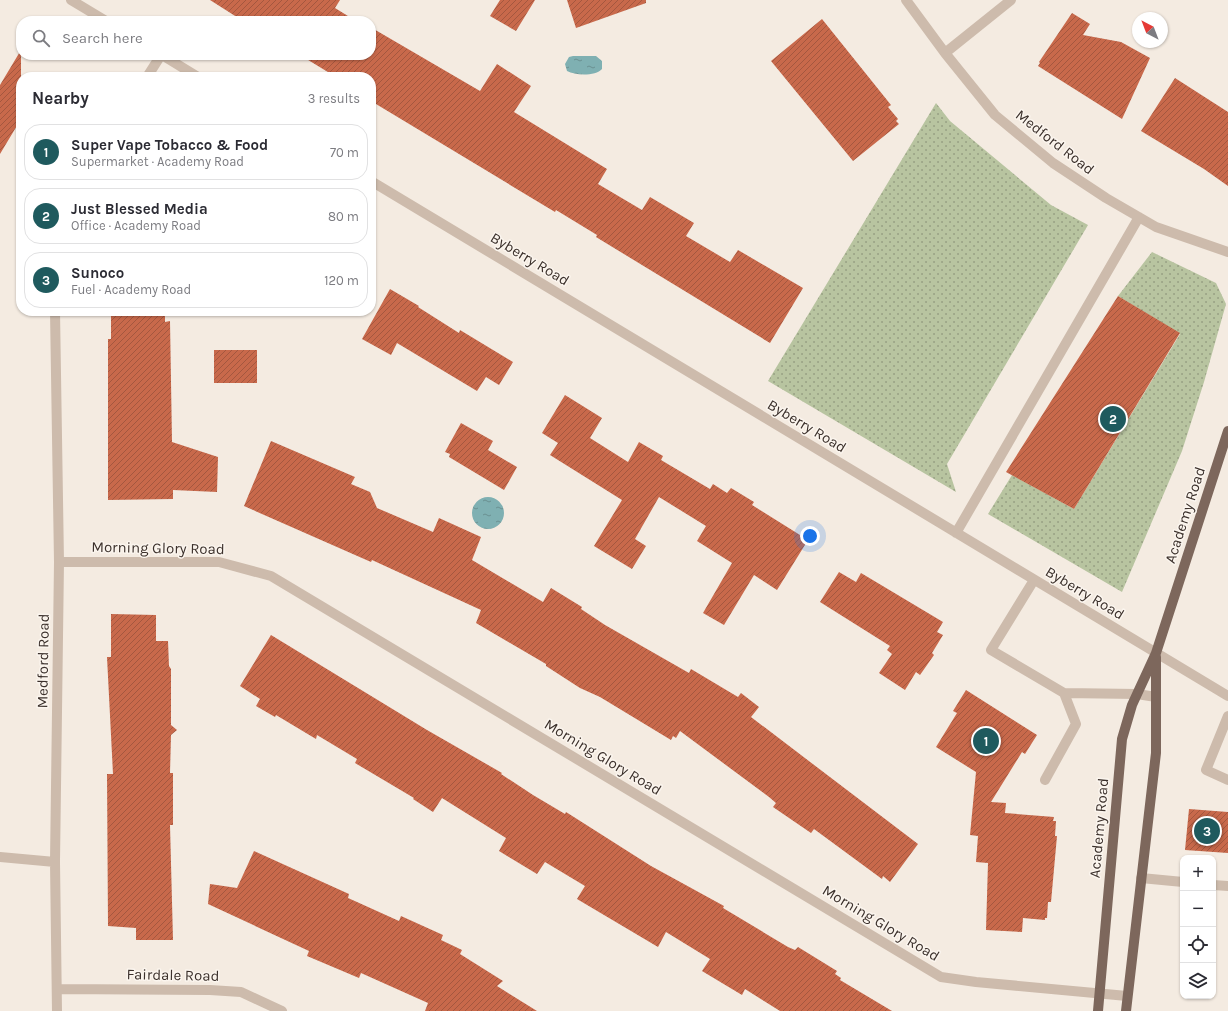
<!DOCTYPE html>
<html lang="en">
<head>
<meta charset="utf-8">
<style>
  :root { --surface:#fff; --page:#f2f2f3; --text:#2b2b33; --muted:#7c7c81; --line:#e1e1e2; --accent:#1f5a5e }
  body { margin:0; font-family:Karla,sans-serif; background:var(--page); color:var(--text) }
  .controls { position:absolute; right:12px; bottom:12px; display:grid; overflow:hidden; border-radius:8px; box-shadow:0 1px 3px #0004 }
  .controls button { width:36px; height:36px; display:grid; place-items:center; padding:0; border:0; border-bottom:1px solid var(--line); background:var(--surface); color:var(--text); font:20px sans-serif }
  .compass { position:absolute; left:1132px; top:12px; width:36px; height:36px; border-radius:50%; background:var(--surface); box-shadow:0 1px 3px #0004; rotate:318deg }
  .you { position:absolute; left:810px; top:536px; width:14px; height:14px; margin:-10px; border:3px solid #fff; border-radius:50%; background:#1a73e8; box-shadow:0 0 0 6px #1a73e833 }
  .badge { display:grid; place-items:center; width:26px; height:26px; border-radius:50%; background:var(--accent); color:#fff; font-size:13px; font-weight:700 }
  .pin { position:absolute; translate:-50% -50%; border:2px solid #fff; box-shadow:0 1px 4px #0006 }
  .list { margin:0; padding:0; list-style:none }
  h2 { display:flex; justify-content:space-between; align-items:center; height:52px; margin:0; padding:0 16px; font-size:17px }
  h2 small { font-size:13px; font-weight:400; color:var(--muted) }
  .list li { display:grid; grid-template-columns:26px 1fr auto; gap:12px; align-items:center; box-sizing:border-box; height:56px; margin:0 8px 8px; padding:0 8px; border:1px solid var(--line); border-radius:16px }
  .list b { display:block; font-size:15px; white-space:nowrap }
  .list p { margin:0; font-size:13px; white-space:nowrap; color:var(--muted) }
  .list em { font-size:13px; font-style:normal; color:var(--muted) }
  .icon { flex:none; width:22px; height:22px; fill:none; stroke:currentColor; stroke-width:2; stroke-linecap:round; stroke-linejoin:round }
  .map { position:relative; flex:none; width:1228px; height:1011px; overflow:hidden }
  .search { position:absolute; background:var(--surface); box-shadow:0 1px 3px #0004; left:16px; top:16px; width:360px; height:44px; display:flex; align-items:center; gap:10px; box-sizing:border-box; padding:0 14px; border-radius:16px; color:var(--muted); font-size:15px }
  .panel { position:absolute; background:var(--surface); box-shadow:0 1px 3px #0004; left:16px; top:72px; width:360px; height:244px; border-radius:16px }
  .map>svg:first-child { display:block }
  .grass { fill:url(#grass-dots) }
  .water { fill:url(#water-ripples) }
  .building { fill:url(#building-hatch) }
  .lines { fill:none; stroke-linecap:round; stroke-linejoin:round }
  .minor { stroke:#cdbbac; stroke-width:10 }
  .major { stroke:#7d675c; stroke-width:10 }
  .labels { text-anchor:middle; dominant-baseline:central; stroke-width:3; stroke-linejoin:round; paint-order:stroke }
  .street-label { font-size:15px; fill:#3b302b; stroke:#fbf5ee }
</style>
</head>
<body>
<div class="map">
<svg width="1228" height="1011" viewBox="0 0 1228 1011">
  <defs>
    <pattern id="grass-dots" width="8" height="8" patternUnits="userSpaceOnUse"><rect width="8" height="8" fill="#b8c4a0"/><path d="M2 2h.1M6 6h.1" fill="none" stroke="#97a083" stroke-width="1.8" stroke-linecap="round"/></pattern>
    <pattern id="water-ripples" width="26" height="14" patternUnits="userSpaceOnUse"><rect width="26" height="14" fill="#7fb0b2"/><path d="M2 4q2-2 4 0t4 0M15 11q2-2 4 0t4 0" fill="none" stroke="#699091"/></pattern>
    <pattern id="building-hatch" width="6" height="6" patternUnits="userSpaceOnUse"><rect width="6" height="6" fill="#c8694b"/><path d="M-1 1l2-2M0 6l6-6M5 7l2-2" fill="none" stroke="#a4573f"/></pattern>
  </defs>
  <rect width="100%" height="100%" fill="#f4ebe1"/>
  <!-- grass -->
  <path class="grass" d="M 936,103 L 950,121 L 1051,205 L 1088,225 L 947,464 L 956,492 L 768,381 Z
    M 1152,252 L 1216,283 L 1226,304 L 1204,382 L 1182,451 L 1122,592 L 988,514 L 1012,475 L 1074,509 L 1180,334 L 1118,296 Z"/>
  <!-- water -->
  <path class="water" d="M 573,56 L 596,56 L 602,61 L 602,69 C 596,76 576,76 567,71 L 565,64 L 569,57 Z
    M472 513a16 16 0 1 1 32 0a16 16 0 1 1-32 0Z"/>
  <!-- building -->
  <path class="building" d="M 210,0 L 340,0 L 335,8 L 356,21 L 243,21 Z
    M 500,0 L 535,0 L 516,31 L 490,16 Z
    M 567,0 L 646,0 L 646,3 L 576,28 Z
    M 1072,13 L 1090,24 L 1083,35 L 1121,42 L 1150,58 L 1122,119 L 1038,66 L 1040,63 L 1039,62 Z
    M 822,19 L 891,105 L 888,107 L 898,119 L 896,121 L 899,124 L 853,161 L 771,61 Z
    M 372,28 L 480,91 L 497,64 L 531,86 L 514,112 L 607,169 L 598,184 L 642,210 L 650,197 L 694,223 L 686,236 L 730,262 L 738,250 L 803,288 L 770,343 L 596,237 L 597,235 L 556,210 L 555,212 L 371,101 L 371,77 L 336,77 L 300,55 L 371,55 Z
    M 21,50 L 21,119 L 0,154 L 0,85 Z
    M 1175,78 L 1228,112 L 1228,186 L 1204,169 L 1141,131 Z
    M 390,289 L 419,306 L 418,307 L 459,333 L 460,330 L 513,362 L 499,385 L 486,377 L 477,391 L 397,343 L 391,355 L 362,339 Z
    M 1118,296 L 1180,333 L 1074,509 L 1006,472 Z
    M 111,311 L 165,311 L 165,322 L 170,321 L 172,442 L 218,457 L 217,492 L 173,490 L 173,499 L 108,500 L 108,339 L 111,339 Z
    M 214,350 L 257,350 L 257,383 L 214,383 Z
    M 565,395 L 602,418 L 590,438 L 628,462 L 639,442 L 663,456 L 661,460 L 710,489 L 713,484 L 727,493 L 731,488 L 754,502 L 752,505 L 808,540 L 777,590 L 754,575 L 724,625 L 703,613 L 732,563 L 697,541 L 706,526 L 659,497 L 635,539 L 646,546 L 632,569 L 594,546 L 622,500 L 550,455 L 558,443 L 542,433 Z
    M 461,423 L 493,441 L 488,450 L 517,467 L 504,490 L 449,457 L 450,454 L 445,452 Z
    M 271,441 L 355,477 L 351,484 L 370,492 L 377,508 L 433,532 L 439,518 L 481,537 L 472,560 L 543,602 L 551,588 L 582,607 L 581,609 L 605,625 L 689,673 L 691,669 L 738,697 L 741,693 L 759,707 L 751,717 L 918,844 L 890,882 L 883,876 L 882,879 L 814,829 L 811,833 L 773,807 L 776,803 L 769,797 L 680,731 L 676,738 L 673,736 L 671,740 L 600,697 L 580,688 L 546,666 L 546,664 L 476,623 L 481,610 L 372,560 L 371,562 L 244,506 Z
    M 839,572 L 856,582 L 861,573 L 943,622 L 937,632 L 943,635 L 932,653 L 934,655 L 920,675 L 916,672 L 905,690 L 879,673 L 892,654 L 887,650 L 890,646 L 820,602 Z
    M 111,614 L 156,615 L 156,641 L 168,641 L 169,666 L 171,669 L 171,725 L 177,730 L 171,735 L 170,773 L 173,773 L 173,825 L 170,825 L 173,940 L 136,940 L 136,928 L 108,926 L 107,774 L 113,774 L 107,657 L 111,657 Z
    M 271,635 L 427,730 L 502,773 L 501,774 L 533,795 L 565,814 L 566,812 L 651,866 L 724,906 L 723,908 L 788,947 L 795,950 L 798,947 L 837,971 L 835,974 L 841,978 L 840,980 L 892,1011 L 780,1011 L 745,989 L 742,995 L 702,971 L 710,959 L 666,932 L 658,947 L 577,899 L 585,886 L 545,862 L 537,874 L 499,851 L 506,838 L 442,798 L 433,812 L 413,799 L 414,798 L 355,763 L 357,759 L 317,735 L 316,739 L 276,715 L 275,717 L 256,706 L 260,699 L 240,686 Z
    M 966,690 L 1037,735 L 1025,754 L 1022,752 L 991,802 L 1006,803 L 1005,813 L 1054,817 L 1053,821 L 1056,821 L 1055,836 L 1057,836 L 1051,902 L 1048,902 L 1047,918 L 1045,918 L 1045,920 L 1023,918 L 1022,932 L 986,930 L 988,863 L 976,862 L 978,836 L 970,835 L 976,772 L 936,747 L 957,713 L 953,711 Z
    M 1189,809 L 1228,812 L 1228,853 L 1185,850 Z
    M 254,851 L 349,894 L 348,898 L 357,902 L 399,921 L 401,916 L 443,935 L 441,940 L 462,950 L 460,954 L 503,981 L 497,986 L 537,1011 L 425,1011 L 428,1003 L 361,973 L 359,978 L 307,956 L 309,951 L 208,904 L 210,884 L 237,888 Z"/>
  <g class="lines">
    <!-- minor -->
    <path class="minor" d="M 71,0 L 106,21
      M 906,0 L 945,53 L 995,115 L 1053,163 L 1106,198 L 1156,227 L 1228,252
      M 945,53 L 1011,0
      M 162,55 L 198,77
      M 147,77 L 161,55
      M 371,181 L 1228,696
      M 55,311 L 59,562 L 55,862 L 57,1011
      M 956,533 L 1139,217
      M 59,562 L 219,562 L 271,576 L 941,977 L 976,982 L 1127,996
      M 1034,580 L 991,650 L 1064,693 L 1076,724 L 1045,780
      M 1064,693 L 1137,694 L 1156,697
      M 1228,716 L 1206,770 L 1228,780
      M 0,857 L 55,862
      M 1141,878 L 1183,882
      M 1213,885 L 1228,886
      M 58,989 L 210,990 L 241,992 L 282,1011"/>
    <!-- major -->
    <path class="major" d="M 1098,1011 L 1122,739 L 1132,705 L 1156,653 L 1228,431
      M 1126,1011 L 1156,753 L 1156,657"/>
  </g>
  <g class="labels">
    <!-- street labels -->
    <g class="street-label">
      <text transform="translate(1055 142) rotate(38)">Medford Road</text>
      <text transform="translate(530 259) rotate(31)">Byberry Road</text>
      <text transform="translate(807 426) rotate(31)">Byberry Road</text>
      <text transform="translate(1185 515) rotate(-72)">Academy Road</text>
      <text transform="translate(158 548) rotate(1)">Morning Glory Road</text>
      <text transform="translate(1085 593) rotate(31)">Byberry Road</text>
      <text transform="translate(43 661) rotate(-89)">Medford Road</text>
      <text transform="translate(603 757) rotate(31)">Morning Glory Road</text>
      <text transform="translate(1099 828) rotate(-85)">Academy Road</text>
      <text transform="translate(881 923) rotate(31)">Morning Glory Road</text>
      <text transform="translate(173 975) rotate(1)">Fairdale Road</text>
    </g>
  </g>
</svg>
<div class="controls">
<button>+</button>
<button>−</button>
<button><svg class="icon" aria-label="locate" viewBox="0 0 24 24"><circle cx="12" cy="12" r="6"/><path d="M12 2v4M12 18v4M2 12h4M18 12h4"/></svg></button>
<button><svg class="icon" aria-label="layers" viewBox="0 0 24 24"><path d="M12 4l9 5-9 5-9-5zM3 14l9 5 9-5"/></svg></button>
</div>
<svg class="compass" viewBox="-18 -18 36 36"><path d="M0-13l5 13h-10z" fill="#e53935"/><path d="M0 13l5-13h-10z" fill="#7c7c81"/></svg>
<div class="you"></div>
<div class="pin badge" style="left:986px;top:741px">1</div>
<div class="pin badge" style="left:1113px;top:419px">2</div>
<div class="pin badge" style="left:1207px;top:831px">3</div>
<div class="search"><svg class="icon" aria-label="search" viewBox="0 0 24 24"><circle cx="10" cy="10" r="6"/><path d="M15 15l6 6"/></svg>Search here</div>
<section class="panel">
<h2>Nearby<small>3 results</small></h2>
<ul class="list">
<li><span class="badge">1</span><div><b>Super Vape Tobacco &amp; Food</b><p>Supermarket · Academy Road</p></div><em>70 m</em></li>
<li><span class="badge">2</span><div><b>Just Blessed Media</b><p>Office · Academy Road</p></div><em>80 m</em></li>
<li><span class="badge">3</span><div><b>Sunoco</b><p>Fuel · Academy Road</p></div><em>120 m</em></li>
</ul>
</section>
</div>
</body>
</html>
